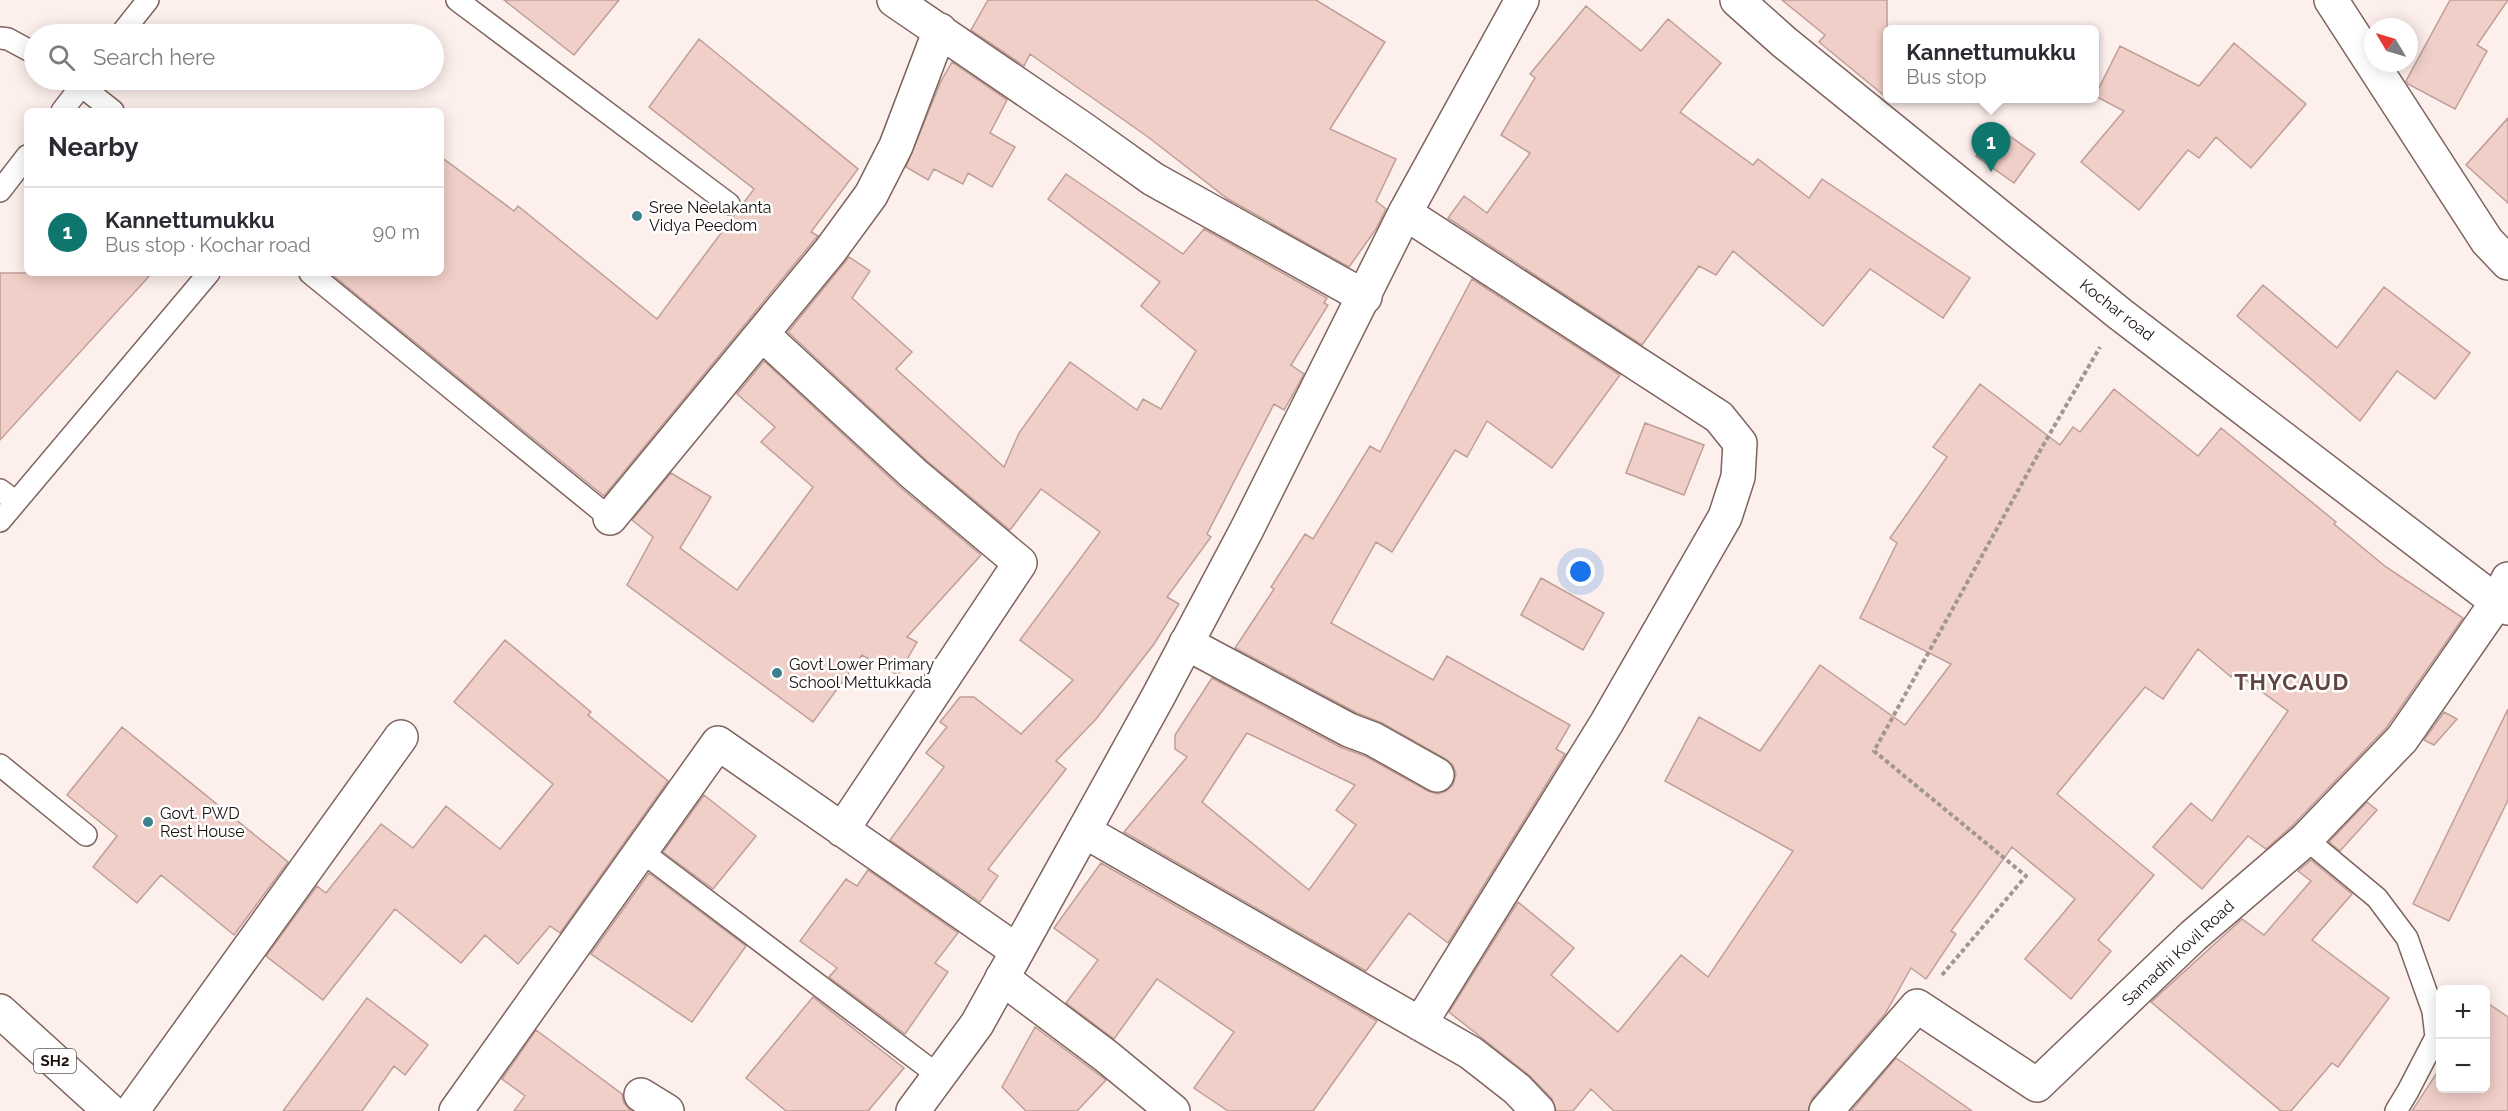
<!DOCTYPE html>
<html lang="en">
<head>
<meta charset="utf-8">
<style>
  :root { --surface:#fff; --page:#f2f2f3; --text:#2b2b33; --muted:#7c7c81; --line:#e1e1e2; --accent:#0f766e }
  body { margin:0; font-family:Raleway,sans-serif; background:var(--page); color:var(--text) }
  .controls { position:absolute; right:18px; bottom:18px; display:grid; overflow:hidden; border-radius:9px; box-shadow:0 3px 15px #0003 }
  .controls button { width:54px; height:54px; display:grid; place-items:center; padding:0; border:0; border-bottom:2px solid var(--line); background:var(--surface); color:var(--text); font:30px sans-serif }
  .compass { position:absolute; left:2364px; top:18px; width:54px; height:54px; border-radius:50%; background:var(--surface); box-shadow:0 3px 15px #0003; rotate:308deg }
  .you { position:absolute; left:1581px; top:572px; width:21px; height:21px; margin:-15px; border:4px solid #fff; border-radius:50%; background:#1a73e8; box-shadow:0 0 0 9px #1a73e833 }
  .badge { display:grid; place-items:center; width:39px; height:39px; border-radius:50%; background:var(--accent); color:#fff; font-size:20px; font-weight:700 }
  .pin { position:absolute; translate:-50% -50px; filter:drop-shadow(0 2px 3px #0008) }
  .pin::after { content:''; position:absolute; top:32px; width:21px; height:18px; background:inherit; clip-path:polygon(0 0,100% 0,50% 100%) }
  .popup { position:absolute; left:1883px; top:25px; width:216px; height:78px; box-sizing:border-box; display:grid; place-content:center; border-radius:9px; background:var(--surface); filter:drop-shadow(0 2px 4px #0005); font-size:20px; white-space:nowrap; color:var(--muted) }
  .popup b { font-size:22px; color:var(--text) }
  .popup::after { content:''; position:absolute; left:50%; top:100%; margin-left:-12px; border:12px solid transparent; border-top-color:var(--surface) }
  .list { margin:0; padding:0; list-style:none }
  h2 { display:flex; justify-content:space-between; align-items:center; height:78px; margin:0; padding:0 24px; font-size:26px }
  h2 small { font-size:20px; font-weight:400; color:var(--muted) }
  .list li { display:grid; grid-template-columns:39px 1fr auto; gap:18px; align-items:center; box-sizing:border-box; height:90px; padding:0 24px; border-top:2px solid var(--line) }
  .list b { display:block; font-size:22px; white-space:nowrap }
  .list p { margin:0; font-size:20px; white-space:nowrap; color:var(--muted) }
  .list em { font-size:20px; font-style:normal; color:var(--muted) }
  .icon { flex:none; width:33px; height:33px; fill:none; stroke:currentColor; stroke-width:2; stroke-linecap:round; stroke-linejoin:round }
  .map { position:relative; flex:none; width:2508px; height:1111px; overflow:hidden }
  .search { position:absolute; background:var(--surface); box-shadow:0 3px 15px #0003; left:24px; top:24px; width:420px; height:66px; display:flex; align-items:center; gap:15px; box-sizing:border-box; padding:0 21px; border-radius:33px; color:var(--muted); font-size:22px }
  .panel { position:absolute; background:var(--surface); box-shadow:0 3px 15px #0003; left:24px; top:108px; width:420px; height:168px; border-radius:9px }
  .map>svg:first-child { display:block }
  .building { fill:#f0cfc8; stroke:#be9f98; stroke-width:1.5; fill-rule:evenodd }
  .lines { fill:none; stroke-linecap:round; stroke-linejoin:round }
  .service-casing { stroke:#7f635d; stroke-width:24 }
  .minor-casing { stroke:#7f635d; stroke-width:36 }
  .tertiary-casing { stroke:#7f635d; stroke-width:36 }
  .primary-casing { stroke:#7f635d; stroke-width:36 }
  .path { stroke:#a29693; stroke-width:4; stroke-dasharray:4.5 3; stroke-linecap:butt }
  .service { stroke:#fff; stroke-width:21 }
  .minor { stroke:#fff; stroke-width:33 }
  .tertiary { stroke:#fff; stroke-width:33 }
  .primary { stroke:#fff; stroke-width:33 }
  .poi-dot { fill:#3b818e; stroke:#fff; stroke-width:2 }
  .labels { text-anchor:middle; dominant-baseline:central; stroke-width:5; stroke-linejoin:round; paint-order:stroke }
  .shield { fill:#fff; stroke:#5f5856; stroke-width:1.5 }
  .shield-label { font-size:15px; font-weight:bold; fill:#1b110e }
  .poi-label { font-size:16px; fill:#1b110e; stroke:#fff; text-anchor:start }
  .street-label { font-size:16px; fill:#1b110e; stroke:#fff }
  .district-label { font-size:22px; font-weight:bold; letter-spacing:1.5px; fill:#604540; stroke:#fff }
</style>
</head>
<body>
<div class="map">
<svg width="2508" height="1111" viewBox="0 0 2508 1111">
  <rect width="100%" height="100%" fill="#fdefec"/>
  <!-- building -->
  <path class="building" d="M 504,0 L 619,0 L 574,55 Z
    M 988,0 L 1316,0 L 1385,42 L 1330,129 L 1396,159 L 1376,201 L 1386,209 L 1376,229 L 1349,267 L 1228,199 L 1148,137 L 1030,54 L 1024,66 L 971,30 Z
    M 1782,0 L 1887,0 L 1887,98 L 1819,42 L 1825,35 Z
    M 2450,0 L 2508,0 L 2477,45 L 2487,51 L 2455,109 L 2408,84 L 2406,81 Z
    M 1586,6 L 1641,51 L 1668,19 L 1721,63 L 1680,112 L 1753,165 L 1758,159 L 1809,198 L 1822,179 L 1970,278 L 1943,318 L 1870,269 L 1823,326 L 1733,251 L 1716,275 L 1699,266 L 1642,345 L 1448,218 L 1464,196 L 1487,213 L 1530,153 L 1501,135 L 1535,78 L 1530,74 Z
    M 699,39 L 858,169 L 811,232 L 818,236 L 815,239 L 604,496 L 330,273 L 441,273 L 441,157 L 514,211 L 518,206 L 657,319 L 754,189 L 649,107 Z
    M 2234,43 L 2306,104 L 2251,168 L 2216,137 L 2199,158 L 2188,150 L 2139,210 L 2081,162 L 2124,111 L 2095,96 L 2120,46 L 2199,86 Z
    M 952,62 L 1007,100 L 990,133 L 1015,147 L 992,187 L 968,173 L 963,184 L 934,169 L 928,180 L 906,167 L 941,81 Z
    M 2508,118 L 2508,203 L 2466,165 Z
    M 1997,127 L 2035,154 L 2014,183 L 1976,156 Z
    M 1066,174 L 1183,254 L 1204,229 L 1327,298 L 1324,303 L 1328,305 L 1291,365 L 1304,374 L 1297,387 L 1284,410 L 1274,404 L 1207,534 L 1211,537 L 1167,597 L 1179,604 L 1154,644 L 1096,719 L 1056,761 L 1066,769 L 988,869 L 998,876 L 980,902 L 890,840 L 944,767 L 926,753 L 947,727 L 940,722 L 960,697 L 974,697 L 1021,734 L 1073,680 L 1020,640 L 1100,532 L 1041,489 L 1010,530 L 926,460 L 788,332 L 849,257 L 870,271 L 852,298 L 912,352 L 896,369 L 1004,467 L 1019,433 L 1070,362 L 1137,410 L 1143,399 L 1161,409 L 1196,351 L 1141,306 L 1160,282 L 1048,199 Z
    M 0,273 L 152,273 L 0,440 Z
    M 1472,279 L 1620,375 L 1552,468 L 1487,421 L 1467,457 L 1455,450 L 1392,552 L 1376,542 L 1331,623 L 1433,680 L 1447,656 L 1570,725 L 1556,749 L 1565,754 L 1448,943 L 1409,913 L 1366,971 L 1124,832 L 1187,757 L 1175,749 L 1175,735 L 1212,678 L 1340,747 L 1365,756 L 1428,791 L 1438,794 L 1446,791 L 1453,785 L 1456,774 L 1453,765 L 1446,759 L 1382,723 L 1357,713 L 1235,648 L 1274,589 L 1271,587 L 1305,534 L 1313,539 L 1370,446 L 1380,452 ZM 1247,733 L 1355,785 L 1336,810 L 1356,825 L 1309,890 L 1202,802 Z
    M 2263,285 L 2337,348 L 2384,287 L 2470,353 L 2435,399 L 2397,371 L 2360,421 L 2237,316 Z
    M 764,361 L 901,488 L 981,555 L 907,637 L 917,642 L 898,675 L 862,655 L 813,722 L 627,585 L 653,537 L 632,520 L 671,473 L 711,497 L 680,548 L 737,590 L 813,487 L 761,442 L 775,427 L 737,394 Z
    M 1980,384 L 2060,445 L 2073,427 L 2080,432 L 2114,389 L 2198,456 L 2221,428 L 2336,522 L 2334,524 L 2386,567 L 2463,618 L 2387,727 L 2293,825 L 2266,849 L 2248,836 L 2202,889 L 2153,847 L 2191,803 L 2212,821 L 2288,711 L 2235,672 L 2231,677 L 2198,649 L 2163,699 L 2145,687 L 2057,794 L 2154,875 L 2098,940 L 2111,951 L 2071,999 L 2025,959 L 2075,899 L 2012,847 L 1951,931 L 1956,934 L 1926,979 L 1911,968 L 1885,1014 L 1812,1099 L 1808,1111 L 1614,1111 L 1591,1089 L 1573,1111 L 1556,1111 L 1552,1099 L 1530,1076 L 1449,1012 L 1518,902 L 1574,948 L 1551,975 L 1618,1032 L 1681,955 L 1708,977 L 1793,851 L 1665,781 L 1699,717 L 1760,751 L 1820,665 L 1905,725 L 1951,664 L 1860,618 L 1897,543 L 1890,538 L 1947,457 L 1933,447 Z
    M 1645,423 L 1704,445 L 1684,495 L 1626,473 Z
    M 1541,578 L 1604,613 L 1583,650 L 1521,615 Z
    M 505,640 L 591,712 L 588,715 L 668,781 L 560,933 L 550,926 L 518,964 L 485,935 L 461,963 L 395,909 L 323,1000 L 266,956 L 317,886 L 326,893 L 381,824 L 413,848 L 446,806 L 500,849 L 553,784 L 454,702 Z
    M 2508,709 L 2508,800 L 2449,921 L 2413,904 Z
    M 2444,712 L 2457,719 L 2434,745 L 2424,740 Z
    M 122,727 L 288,862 L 234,935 L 161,875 L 137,903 L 93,867 L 117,836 L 67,795 Z
    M 704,795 L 756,836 L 713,889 L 663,852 Z
    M 2367,802 L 2377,810 L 2340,851 L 2329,842 Z
    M 2311,860 L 2352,894 L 2312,940 L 2389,998 L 2338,1067 L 2332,1063 L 2291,1111 L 2281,1111 L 2151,1002 L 2242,919 L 2264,935 L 2311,881 L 2298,871 Z
    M 1101,863 L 1377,1021 L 1313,1111 L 1228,1111 L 1194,1088 L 1234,1032 L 1157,979 L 1114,1039 L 1066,1003 L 1098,960 L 1054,928 Z
    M 868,870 L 958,933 L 935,963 L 948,972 L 905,1034 L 829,977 L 837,968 L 800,941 L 846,879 L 857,886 Z
    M 649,873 L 746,946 L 692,1022 L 591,954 Z
    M 813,997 L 904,1068 L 868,1111 L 786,1111 L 746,1078 Z
    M 367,998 L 428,1045 L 405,1075 L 394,1066 L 362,1111 L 283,1111 Z
    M 2486,1002 L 2508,1017 L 2508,1111 L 2412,1111 L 2440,1068 L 2440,1089 L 2486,1089 Z
    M 1035,1027 L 1106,1080 L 1077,1111 L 1026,1111 L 1002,1087 Z
    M 536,1030 L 622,1094 L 624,1103 L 631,1111 L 514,1111 L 525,1096 L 502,1079 Z
    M 1896,1058 L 1972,1111 L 1851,1111 Z"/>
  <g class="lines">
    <defs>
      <path id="service" d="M 457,0 L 729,204
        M 121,34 L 148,0
        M 0,38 L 8,39 L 34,53
        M 74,80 L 113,111
        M 62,111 L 86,80
        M 0,191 L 27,156
        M 310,273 L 610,518
        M 0,490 L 16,502
        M 0,521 L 209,273
        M 0,765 L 86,835
        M 2306,839 L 2377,898 L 2407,938 L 2433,1011 L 2436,1037 L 2408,1091 L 2396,1111
        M 641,851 L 939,1076"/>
      <path id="minor" d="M 894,0 L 1083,129 L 1153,179 L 1365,297
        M 2331,0 L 2487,241 L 2508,263
        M 1405,213 L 1719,417 L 1740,443 L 1738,477 L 1725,517 L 1606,724 L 1420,1024
        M 762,334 L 914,474 L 1020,563 L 842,830
        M 610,518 L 830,251 L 871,195 L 896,146 L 940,30
        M 1186,643 L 1349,730 L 1373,739 L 1437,775
        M 1084,831 L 1471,1053 L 1517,1089 L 1538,1111
        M 1002,978 L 1106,1056 L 1173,1111
        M 641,1095 L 667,1111
        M 132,1111 L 401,737
        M 456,1111 L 718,743 L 1017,951
        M 1826,1111 L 1917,1006 L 2037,1085 L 2193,936 L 2306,839 L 2402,739 L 2497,602 L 2508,579"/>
      <path id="tertiary" d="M 1737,0 L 1784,42 L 2120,314 L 2497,602 L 2508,608
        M 913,1111 L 977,1024 L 1158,697 L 1246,531 L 1405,213 L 1522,0"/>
      <path id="primary" d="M 0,1011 L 110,1111"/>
    </defs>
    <!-- service casing -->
    <use href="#service" class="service-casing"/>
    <!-- minor casing -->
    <use href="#minor" class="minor-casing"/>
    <!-- tertiary casing -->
    <use href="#tertiary" class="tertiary-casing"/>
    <!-- primary casing -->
    <use href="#primary" class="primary-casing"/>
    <!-- path -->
    <path class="path" d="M 1942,975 L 2026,876 L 1874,751 L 2041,449 L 2100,347"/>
    <!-- service -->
    <use href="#service" class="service"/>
    <!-- minor -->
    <use href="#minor" class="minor"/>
    <!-- tertiary -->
    <use href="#tertiary" class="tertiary"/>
    <!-- primary -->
    <use href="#primary" class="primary"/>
  </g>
  <!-- markers -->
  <g class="poi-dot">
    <circle cx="637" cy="216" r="6"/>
    <circle cx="777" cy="673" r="6"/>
    <circle cx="148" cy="822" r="6"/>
  </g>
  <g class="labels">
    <!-- shield labels -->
    <rect class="shield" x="34" y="1049" width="42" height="24" rx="4.5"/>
    <g class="shield-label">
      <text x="55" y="1061">SH2</text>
    </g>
    <!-- poi labels -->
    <g class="poi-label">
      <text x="649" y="207">Sree Neelakanta<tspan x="649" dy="18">Vidya Peedom</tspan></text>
      <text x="789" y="664">Govt Lower Primary<tspan x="789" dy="18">School Mettukkada</tspan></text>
      <text x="160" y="813">Govt. PWD<tspan x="160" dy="18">Rest House</tspan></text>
    </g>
    <!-- street labels -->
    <g class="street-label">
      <text transform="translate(2117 310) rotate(38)">Kochar road</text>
      <text transform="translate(2178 953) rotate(-43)">Samadhi Kovil Road</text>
    </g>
    <!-- district labels -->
    <g class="district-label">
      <text x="2292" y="682">THYCAUD</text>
    </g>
  </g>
</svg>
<div class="controls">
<button>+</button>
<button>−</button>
</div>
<svg class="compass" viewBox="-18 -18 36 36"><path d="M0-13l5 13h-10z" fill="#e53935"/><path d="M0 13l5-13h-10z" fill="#7c7c81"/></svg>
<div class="you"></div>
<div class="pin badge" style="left:1991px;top:172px">1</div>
<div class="popup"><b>Kannettumukku</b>Bus stop</div>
<div class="search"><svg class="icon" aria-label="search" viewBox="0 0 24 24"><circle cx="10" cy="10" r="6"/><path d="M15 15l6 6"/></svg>Search here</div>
<section class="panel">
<h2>Nearby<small></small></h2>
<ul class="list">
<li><span class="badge">1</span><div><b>Kannettumukku</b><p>Bus stop · Kochar road</p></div><em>90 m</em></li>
</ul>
</section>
</div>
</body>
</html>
